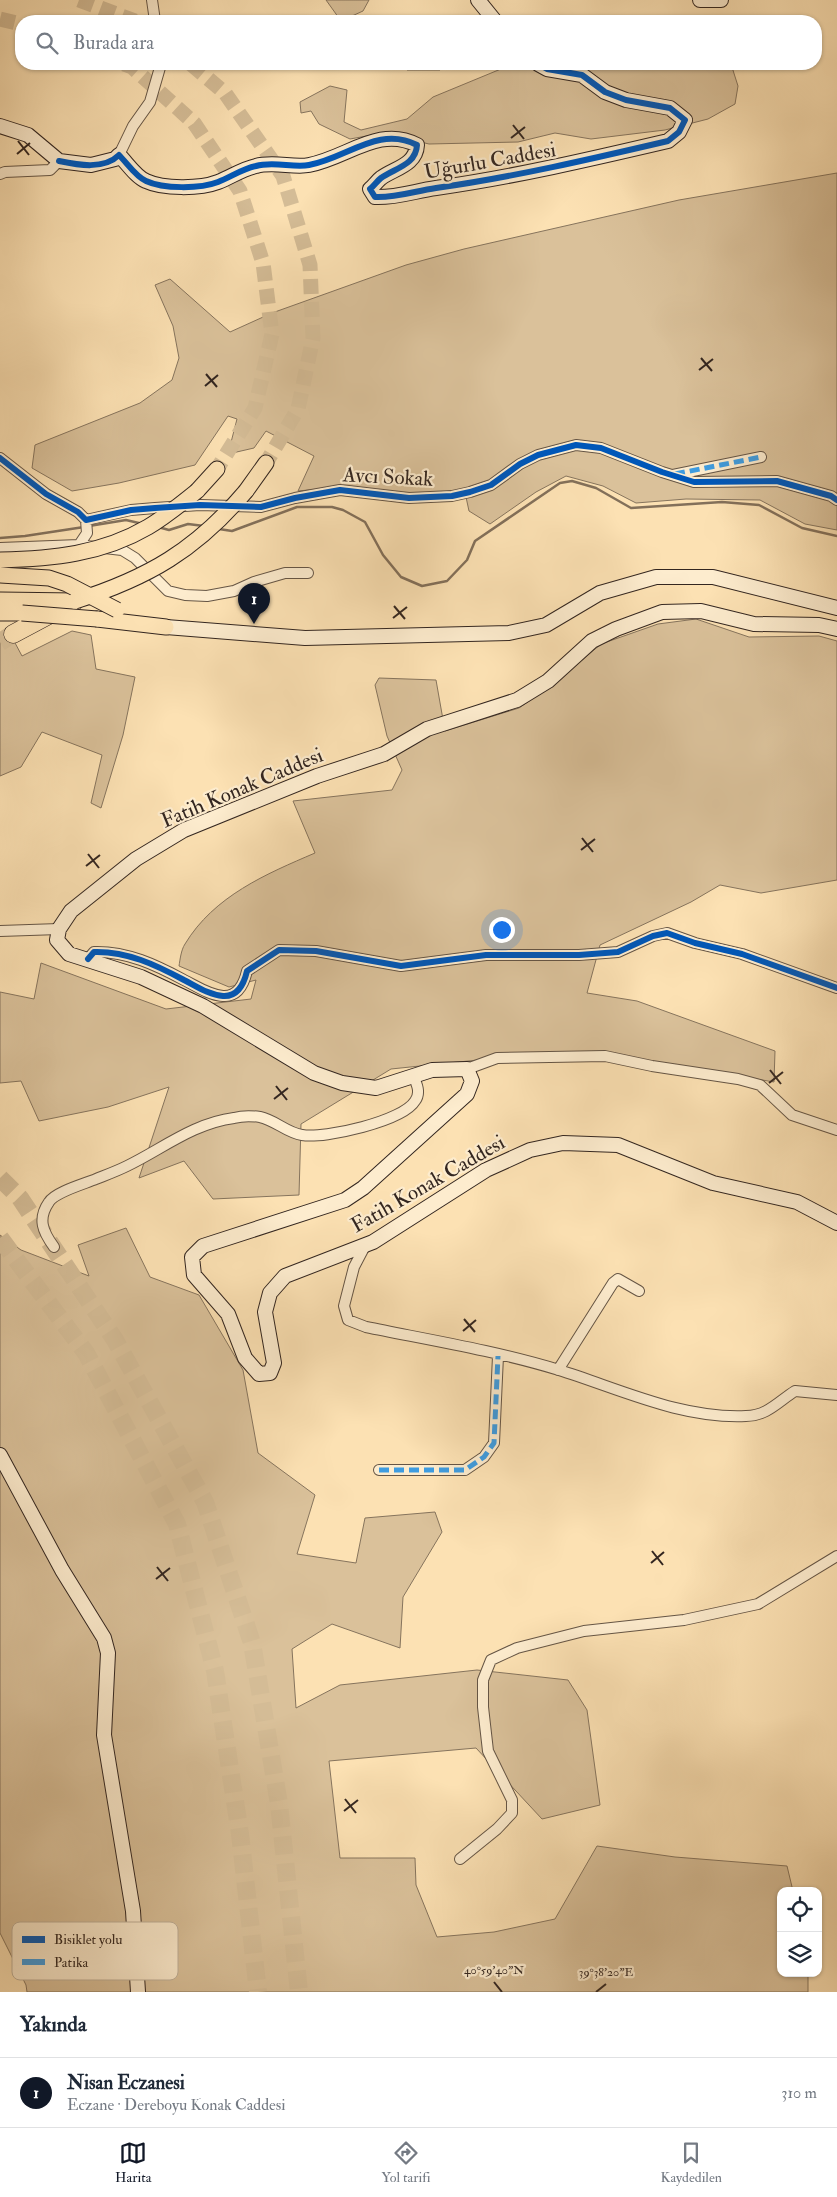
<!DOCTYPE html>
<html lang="tr">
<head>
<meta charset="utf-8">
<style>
  :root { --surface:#fff; --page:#f6f6f7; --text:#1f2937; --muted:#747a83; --line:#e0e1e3; --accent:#111827 }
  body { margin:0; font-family:"IM FELL Double Pica",serif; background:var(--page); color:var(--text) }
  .controls { position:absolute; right:15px; bottom:15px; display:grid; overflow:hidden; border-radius:10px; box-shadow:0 1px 4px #0004 }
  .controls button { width:45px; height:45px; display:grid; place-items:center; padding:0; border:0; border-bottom:1px solid var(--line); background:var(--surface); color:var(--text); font:25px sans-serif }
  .you { position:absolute; left:501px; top:929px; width:18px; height:18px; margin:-12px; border:4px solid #fff; border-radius:50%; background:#1a73e8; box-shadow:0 0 0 8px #1a73e833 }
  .badge { display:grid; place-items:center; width:32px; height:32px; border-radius:50%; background:var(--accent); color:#fff; font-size:16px; font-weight:700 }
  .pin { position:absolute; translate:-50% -41px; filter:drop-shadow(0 1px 2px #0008) }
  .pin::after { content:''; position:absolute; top:26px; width:18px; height:15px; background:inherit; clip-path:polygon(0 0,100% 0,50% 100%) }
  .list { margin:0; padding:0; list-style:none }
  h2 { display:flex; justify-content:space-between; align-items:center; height:65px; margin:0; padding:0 20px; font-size:21px }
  h2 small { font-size:16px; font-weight:400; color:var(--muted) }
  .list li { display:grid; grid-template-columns:32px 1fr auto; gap:15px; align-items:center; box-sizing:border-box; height:70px; padding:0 20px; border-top:1px solid var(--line) }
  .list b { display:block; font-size:19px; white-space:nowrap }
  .list p { margin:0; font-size:16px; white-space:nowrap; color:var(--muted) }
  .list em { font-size:16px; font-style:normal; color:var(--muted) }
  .icon { flex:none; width:28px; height:28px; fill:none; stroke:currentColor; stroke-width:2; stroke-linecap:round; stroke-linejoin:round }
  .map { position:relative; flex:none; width:837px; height:1992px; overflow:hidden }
  .search { position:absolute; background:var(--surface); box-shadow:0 1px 4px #0004; left:15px; right:15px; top:15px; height:55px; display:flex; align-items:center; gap:12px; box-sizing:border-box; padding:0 18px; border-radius:20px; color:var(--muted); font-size:19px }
  .sheet { height:135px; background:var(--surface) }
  nav { display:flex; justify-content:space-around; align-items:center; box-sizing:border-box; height:70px; border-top:1px solid var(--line); background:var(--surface); font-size:14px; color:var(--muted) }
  nav a { display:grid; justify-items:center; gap:2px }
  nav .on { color:var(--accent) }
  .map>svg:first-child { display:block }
  .green { fill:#dac19a; stroke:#86745d }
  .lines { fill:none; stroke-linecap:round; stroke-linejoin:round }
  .stream { stroke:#83705a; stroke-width:2.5 }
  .primary-tunnel { stroke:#d4bc96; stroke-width:15; stroke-dasharray:15 8; stroke-linecap:butt }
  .highway-tunnel { stroke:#d4bc96; stroke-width:18; stroke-dasharray:18 9; stroke-linecap:butt }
  .street-casing { stroke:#655545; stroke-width:12 }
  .secondary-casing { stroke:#332620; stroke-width:16 }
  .primary-casing { stroke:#332620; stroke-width:17 }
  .highway-casing { stroke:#332620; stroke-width:19 }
  .street { stroke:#fdecce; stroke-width:10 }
  .secondary { stroke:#fdecce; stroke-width:14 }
  .primary { stroke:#fce1b3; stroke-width:15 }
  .highway { stroke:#fce1b3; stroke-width:18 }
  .primary-bridge-casing { stroke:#332620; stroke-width:17; stroke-linecap:butt }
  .primary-bridge { stroke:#fce1b3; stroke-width:15 }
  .quiet { stroke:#3e9ce0; stroke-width:5; stroke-dasharray:10 5; stroke-linecap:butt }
  .cycleway-casing { stroke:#fdecce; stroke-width:9 }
  .cycleway { stroke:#0057b8; stroke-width:6 }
  .ticks { fill:none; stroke:#332620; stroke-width:2 }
  .labels { text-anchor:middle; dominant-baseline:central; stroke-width:4.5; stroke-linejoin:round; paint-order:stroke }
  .street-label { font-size:21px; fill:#332620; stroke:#fdecce }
  .key { fill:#fdecce; stroke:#c0b19a; stroke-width:1 }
  .key-label { font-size:14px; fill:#332620 }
  .ticks-label { font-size:12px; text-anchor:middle; fill:#332620; stroke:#fdecce; stroke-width:4.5; stroke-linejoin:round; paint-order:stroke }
</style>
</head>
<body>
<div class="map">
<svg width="837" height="1992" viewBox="0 0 837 1992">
  <rect width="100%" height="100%" fill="#fce1b3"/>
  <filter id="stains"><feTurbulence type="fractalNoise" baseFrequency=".004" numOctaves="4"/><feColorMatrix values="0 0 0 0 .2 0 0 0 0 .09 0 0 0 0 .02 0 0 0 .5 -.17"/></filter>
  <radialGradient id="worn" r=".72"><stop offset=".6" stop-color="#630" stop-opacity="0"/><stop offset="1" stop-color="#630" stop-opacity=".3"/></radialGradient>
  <!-- green -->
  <path class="green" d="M 326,0 L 369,0 L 363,11 L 341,21 Z
    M 403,64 L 444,64 L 440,70 L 407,70 Z
    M 513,64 L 731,64 L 738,86 L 735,104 L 708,119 L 665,130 L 591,139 L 555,133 L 518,142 L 429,144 L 383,133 L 350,139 L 319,124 L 311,111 L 301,113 L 300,102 L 330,86 L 347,90 L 344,122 L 361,130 L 407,119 L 433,97 Z
    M 837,173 L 837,530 L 805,524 L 760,500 L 686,499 L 636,503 L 603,486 L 566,476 L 536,492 L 490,524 L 469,511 L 466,497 L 406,495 L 339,487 L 298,491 L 314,456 L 266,431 L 254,448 L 228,454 L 237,419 L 228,416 L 195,465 L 119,483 L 72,491 L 32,468 L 35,445 L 140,403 L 172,380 L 179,358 L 173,326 L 155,285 L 170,279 L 230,332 L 272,313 L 406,265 L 464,249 L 679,200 Z
    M 696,619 L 749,637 L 819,636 L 837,641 L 837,880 L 761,893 L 720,885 L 691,902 L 600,945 L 587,993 L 637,1001 L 775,1051 L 774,1082 L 655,1062 L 497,1058 L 391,1069 L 301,1124 L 299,1195 L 213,1199 L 184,1161 L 139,1178 L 169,1087 L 108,1107 L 39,1121 L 21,1081 L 0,1083 L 0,992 L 34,999 L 41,963 L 166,1009 L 251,999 L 256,980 L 229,987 L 179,966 C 180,960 181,950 185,944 C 214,896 266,874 315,853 L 293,801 L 392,790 L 402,770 L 387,736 L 375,685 L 379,678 L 436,680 L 445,731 L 519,708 L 556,682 L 601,644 L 658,624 Z
    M 72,631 L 91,635 L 96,669 L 135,677 L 123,735 L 101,808 L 91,803 L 102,755 L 42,732 L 21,767 L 0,776 L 0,638 L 14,641 L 22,656 Z
    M 126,1228 L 150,1277 L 199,1295 L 243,1370 L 258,1453 L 315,1495 L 297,1554 L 356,1563 L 365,1518 L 435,1512 L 442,1532 L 403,1597 L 400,1648 L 332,1624 L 292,1649 L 296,1708 L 340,1685 L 477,1670 L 568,1680 L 587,1710 L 600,1805 L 542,1819 L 476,1748 L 329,1761 L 340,1858 L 415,1858 L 416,1885 L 437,1937 L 494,1932 L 555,1919 L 597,1846 L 675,1857 L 787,1866 L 793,1891 L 781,1891 L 781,1973 L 808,1973 L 808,1992 L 27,1992 L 26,1985 L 0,1933 L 0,1235 L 21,1250 L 89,1276 L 78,1245 Z"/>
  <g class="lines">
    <!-- stream -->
    <path class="stream" d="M 89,526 L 126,520 L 143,524
      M 158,527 L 169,530 L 188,524 L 204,526
      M 219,529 L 232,531 L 297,507 L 332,507 L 343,510 L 365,522 L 383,555 L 401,577 L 422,586 L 447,581 L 467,560 L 475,541 L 560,483 L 572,481 L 596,488 L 631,508 L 722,502 L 759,505 L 802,528 L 837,536
      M 0,538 L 25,536 L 84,527"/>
    <!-- primary-tunnel -->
    <path class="primary-tunnel" d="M 79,0 L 135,21
      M 0,19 L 21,24
      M 124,64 L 132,67 L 194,123 L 240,191 L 263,263 L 272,334 L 255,408 L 217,469
      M 191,64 L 225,93 L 283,176 L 310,265 L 313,338 L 298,409 L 266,463"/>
    <!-- highway-tunnel -->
    <path class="highway-tunnel" d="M 0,642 L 13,634
      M 0,1178 L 20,1198 L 115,1340 L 205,1502 L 252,1643 L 279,1804 L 299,1992
      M 0,1238 L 86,1353 L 177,1524 L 215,1671 L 240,1834 L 258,1992"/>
    <defs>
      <path id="street" d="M 152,0 L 155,21
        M 119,155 L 133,126 L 150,102 L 161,64
        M 0,174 L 5,172 L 50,170 L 59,161
        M 0,458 L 46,494 L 78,512 L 86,520 L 131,510 L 155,508 L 200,505 L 261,507 L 295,498 L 340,490 L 409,498 L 452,496 L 470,492 L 491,485 L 520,464 L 538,455 L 576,445 L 601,448 L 662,472 L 694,482 L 777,481 L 831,496 L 837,500
        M 673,475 L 761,457
        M 86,520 L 87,533 L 79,545 L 122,550 L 135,558 L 168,591 L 185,595 L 207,596 L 234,591 L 254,582 L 285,573 L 308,573
        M 0,548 L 79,545
        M 0,931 L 59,929
        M 88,959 L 94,952 C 127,951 156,965 184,980 C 196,986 209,995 223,996 C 238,997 244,984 247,971 L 279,950 L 316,951 L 401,966 L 486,955 L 579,955 L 618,952 L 653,936 L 667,933 L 695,943 L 742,954 L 837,988
        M 467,1069 L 497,1058 L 605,1056 L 652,1066 L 738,1079 L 760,1085 L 792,1115 L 837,1130
        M 365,1246 L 354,1267 L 344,1306 L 348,1320 L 366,1327 C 430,1340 497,1351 559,1370 C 620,1389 681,1419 746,1416 C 767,1416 779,1401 795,1391 L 837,1395
        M 54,1247 C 43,1232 37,1219 49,1202 C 55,1192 84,1184 96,1179 C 106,1175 117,1171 127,1166 C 162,1149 194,1123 234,1118 C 241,1116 253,1116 260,1117 C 275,1120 287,1133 302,1135 C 325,1139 403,1121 415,1101 C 421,1093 417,1084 413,1076
        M 558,1370 L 613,1283 L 618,1279 L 639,1291
        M 379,1470 L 465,1470 L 484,1457 L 494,1443 L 498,1356
        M 460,1859 L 497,1829 L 512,1813 L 512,1800 L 488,1751 L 483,1707 L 483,1680 L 491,1660 L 517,1648 L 584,1631 L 684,1620 L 758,1604 L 837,1556"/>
      <path id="secondary" d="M 478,0 L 495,21
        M 700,0 L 721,0
        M 0,126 L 28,135 L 59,161 L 91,165 L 115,159 L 119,155 C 127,163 136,177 146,181 C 163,189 200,189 218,182 C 231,177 242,169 256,166 C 273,161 294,168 309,165 C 347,158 379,125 417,145 C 416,165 395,168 381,178 C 377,181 374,186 370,189 L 375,197 C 396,198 415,191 436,188 C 514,177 591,159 668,141 L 679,132 L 685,120 L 670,108 L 626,100 L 605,92 L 582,75 L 547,69 L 538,64
        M 166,627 L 305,638 L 509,633 L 546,625 L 600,593 L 656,577 L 713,577 L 837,608
        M 837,629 L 819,625 L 754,624 L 701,611 L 662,612 L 616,629 L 592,641 L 548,681 L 517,700 L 427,729 L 384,754 L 317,776 L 184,830 L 136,859 L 71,911 L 59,929 L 57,940 L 69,954 L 141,977 L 203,1006 L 314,1073 L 342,1083 L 376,1088 L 432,1070 L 467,1069 L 472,1081 L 467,1094 L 363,1188 L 345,1200 L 203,1246 L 192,1257 L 194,1275 L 228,1314 L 245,1358 L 259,1374 L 270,1373 L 274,1363 L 265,1312 L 270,1293 L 285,1276 L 373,1242 L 486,1170 L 530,1150 L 563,1143 L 618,1145 L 713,1183 L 797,1202 L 837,1223
        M 0,1455 L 62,1570 L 104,1638 L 108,1653 L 104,1735 L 133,1911 L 138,1992"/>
      <path id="primary" d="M 197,491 L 217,469
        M 246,491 L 266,463
        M 0,600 L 75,601
        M 0,613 L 22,613
        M 97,619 L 166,627"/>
      <path id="highway" d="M 13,634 L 75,601"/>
    </defs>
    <!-- street casing -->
    <use href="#street" class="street-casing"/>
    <!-- secondary casing -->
    <use href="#secondary" class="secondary-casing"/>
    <!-- primary casing -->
    <use href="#primary" class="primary-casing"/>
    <!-- highway casing -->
    <use href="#highway" class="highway-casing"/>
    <!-- street -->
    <use href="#street" class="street"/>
    <!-- secondary -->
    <use href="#secondary" class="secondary"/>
    <!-- primary -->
    <use href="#primary" class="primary"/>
    <!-- highway -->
    <use href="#highway" class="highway"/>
    <defs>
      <path id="primary-bridge" d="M 0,560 C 52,559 102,554 148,527 C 165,517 181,504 197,491
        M 0,575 L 49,578 L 67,584 L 117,610
        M 75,601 C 148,578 196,550 246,491
        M 22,613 L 97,619"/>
    </defs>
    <!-- primary-bridge casing -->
    <use href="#primary-bridge" class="primary-bridge-casing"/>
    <!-- primary-bridge -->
    <use href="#primary-bridge" class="primary-bridge"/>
    <!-- quiet -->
    <path class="quiet" d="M 675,474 L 761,457
      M 379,1470 L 465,1470 L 484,1457 L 494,1443 L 498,1356"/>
    <defs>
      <path id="cycleway" d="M 59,161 C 78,165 104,170 119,155 C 127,163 136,177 146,181 C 163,189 200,189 218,182 C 231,177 242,169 256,166 C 273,161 294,168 309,165 C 347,158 379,125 417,145 C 416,165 395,168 381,178 C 377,181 374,186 370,189 L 375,197 C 396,198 415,191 436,188 C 514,177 591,159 668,141 L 679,132 L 685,120 L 670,108 L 626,100 L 605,92 L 582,75 L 547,69 L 538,64
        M 0,458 L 46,494 L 78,512 L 86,520 L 131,510 L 155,508 L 200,505 L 261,507 L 295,498 L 340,490 L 409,498 L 452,496 L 470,492 L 491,485 L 520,464 L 538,455 L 576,445 L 601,448 L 662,472 L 694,482 L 777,481 L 831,496 L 837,500
        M 88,959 L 94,952 C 127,951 156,965 184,980 C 196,986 209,995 223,996 C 238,997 244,984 247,971 L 279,950 L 316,951 L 401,966 L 486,955 L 579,955 L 618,952 L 653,936 L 667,933 L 695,943 L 742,954 L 837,988"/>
    </defs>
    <!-- cycleway casing -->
    <use href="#cycleway" class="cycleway-casing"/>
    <!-- cycleway -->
    <use href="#cycleway" class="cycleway"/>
  </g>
  <!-- ticks -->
  <path class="ticks" d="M 513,125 L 524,139M 511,138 L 525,127M 18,141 L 29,155M 17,154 L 30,143M 701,358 L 712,371M 699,370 L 713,359M 206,374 L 217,387M 205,386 L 218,375M 394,606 L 405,619M 393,618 L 407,607M 582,838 L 593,852M 581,850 L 595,839M 88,854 L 99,868M 86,866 L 100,855M 770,1070 L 781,1084M 769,1083 L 783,1072M 276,1086 L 287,1100M 274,1099 L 288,1088M 464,1319 L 475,1332M 463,1331 L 476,1320M 652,1551 L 663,1565M 651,1563 L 664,1552M 157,1567 L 168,1581M 156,1579 L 170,1568M 345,1799 L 356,1813M 344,1811 L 358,1800M 494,1982 L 502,1992M 596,1992 L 606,1984"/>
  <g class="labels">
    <!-- street labels -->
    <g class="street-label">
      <text transform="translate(490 161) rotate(-10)">Uğurlu Caddesi</text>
      <text transform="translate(388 477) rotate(3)">Avcı Sokak</text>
      <text transform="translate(242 788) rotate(-23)">Fatih Konak Caddesi</text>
      <text transform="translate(428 1184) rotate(-30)">Fatih Konak Caddesi</text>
    </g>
  </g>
  <!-- legend -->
  <rect x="12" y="1922" width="166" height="58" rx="8" class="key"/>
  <rect x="22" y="1936" width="23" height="7" fill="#0057b8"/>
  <rect x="22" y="1959" width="23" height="6" fill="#3e9ce0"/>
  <g class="key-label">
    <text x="54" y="1944">Bisiklet yolu</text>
    <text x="54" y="1967">Patika</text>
  </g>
  <g class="ticks-label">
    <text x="494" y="1974">40°59'40"N</text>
    <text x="606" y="1976">39°38'20"E</text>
  </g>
  <rect width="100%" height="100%" filter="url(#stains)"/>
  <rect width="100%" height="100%" fill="url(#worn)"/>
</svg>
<div class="controls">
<button><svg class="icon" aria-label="locate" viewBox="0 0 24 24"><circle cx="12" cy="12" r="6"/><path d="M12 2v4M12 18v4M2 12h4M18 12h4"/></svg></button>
<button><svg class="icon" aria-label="layers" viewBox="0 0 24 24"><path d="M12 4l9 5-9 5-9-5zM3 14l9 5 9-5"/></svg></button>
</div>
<div class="you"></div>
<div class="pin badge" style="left:254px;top:624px">1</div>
<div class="search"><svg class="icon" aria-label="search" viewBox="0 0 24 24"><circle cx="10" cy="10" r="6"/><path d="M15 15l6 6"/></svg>Burada ara</div>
</div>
<section class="sheet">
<h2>Yakında<small></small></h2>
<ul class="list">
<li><span class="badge">1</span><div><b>Nisan Eczanesi</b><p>Eczane · Dereboyu Konak Caddesi</p></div><em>310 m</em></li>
</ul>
</section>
<nav>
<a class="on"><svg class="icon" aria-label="map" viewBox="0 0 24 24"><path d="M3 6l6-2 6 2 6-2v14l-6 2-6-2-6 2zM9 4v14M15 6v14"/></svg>Harita</a>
<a><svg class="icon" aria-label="directions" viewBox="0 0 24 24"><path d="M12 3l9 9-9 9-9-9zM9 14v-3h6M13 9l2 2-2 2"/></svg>Yol tarifi</a>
<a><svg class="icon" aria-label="saved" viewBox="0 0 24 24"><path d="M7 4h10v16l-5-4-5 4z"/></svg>Kaydedilen</a>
</nav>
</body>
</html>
